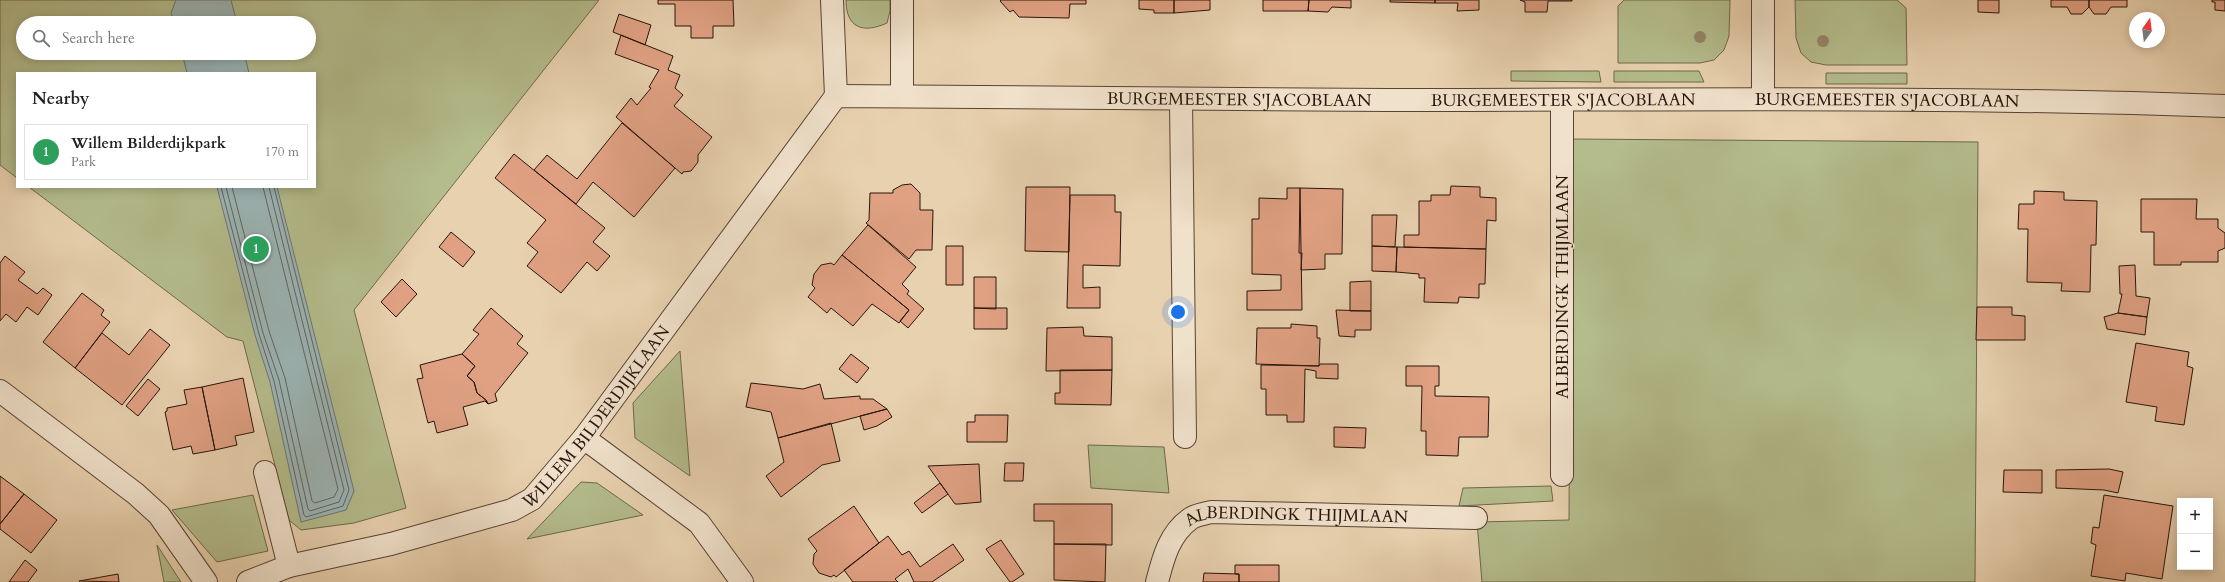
<!DOCTYPE html>
<html lang="en">
<head>
<meta charset="utf-8">
<style>
  :root { --surface:#fff; --page:#f6f6f6; --text:#222; --muted:#767676; --line:#e0e0e0; --accent:#8f2418 }
  body { margin:0; font-family:Cardo,serif; background:var(--page); color:var(--text) }
  .controls { position:absolute; right:12px; bottom:12px; display:grid; overflow:hidden; border-radius:0px; box-shadow:0 2px 10px #0003 }
  .controls button { width:36px; height:36px; display:grid; place-items:center; padding:0; border:0; border-bottom:1px solid var(--line); background:var(--surface); color:var(--text); font:20px sans-serif }
  .compass { position:absolute; left:2129px; top:12px; width:36px; height:36px; border-radius:50%; background:var(--surface); box-shadow:0 2px 10px #0003; rotate:14deg }
  .you { position:absolute; left:1178px; top:312px; width:14px; height:14px; margin:-10px; border:3px solid #fff; border-radius:50%; background:#1a73e8; box-shadow:0 0 0 6px #1a73e833 }
  .badge { display:grid; place-items:center; width:26px; height:26px; border-radius:50%; background:var(--accent); color:#fff; font-size:13px; font-weight:700 }
  .pin { position:absolute; translate:-50% -50%; border:2px solid #fff; box-shadow:0 1px 4px #0006 }
  .list { margin:0; padding:0; list-style:none }
  h2 { display:flex; justify-content:space-between; align-items:center; height:52px; margin:0; padding:0 16px; font-size:17px }
  h2 small { font-size:13px; font-weight:400; color:var(--muted) }
  .list li { display:grid; grid-template-columns:26px 1fr auto; gap:12px; align-items:center; box-sizing:border-box; height:56px; margin:0 8px 8px; padding:0 8px; border:1px solid var(--line); border-radius:0px }
  .list b { display:block; font-size:15px; white-space:nowrap }
  .list p { margin:0; font-size:13px; white-space:nowrap; color:var(--muted) }
  .list em { font-size:13px; font-style:normal; color:var(--muted) }
  .icon { flex:none; width:22px; height:22px; fill:none; stroke:currentColor; stroke-width:2; stroke-linecap:round; stroke-linejoin:round }
  .map { position:relative; flex:none; width:2225px; height:582px; overflow:hidden }
  .search { position:absolute; background:var(--surface); box-shadow:0 2px 10px #0003; left:16px; top:16px; width:300px; height:44px; display:flex; align-items:center; gap:10px; box-sizing:border-box; padding:0 14px; border-radius:22px; color:var(--muted); font-size:15px }
  .panel { position:absolute; background:var(--surface); box-shadow:0 2px 10px #0003; left:16px; top:72px; width:300px; height:116px; border-radius:0px }
  .map>svg:first-child { display:block }
  .green { fill:#b4bc8c; stroke:#6e684c; fill-rule:evenodd }
  .water { fill:#9bb5b6; stroke:#6d7572 }
  .lines { fill:none; stroke-linecap:round; stroke-linejoin:round }
  .shore { stroke:#626460; stroke-width:1 }
  .building { fill:#e0a183; stroke:#29140b }
  .minor-casing { stroke:#594334; stroke-width:24 }
  .minor { stroke:#f0e1cb; stroke-width:22 }
  .tree { fill:#96856a }
  .labels { text-anchor:middle; dominant-baseline:central; stroke-width:3; stroke-linejoin:round; paint-order:stroke }
  .street-label { font-size:17px; fill:#29140b; stroke:#f0e1cb }
</style>
</head>
<body>
<div class="map">
<svg width="2225" height="582" viewBox="0 0 2225 582">
  <rect width="100%" height="100%" fill="#e8d1af"/>
  <filter id="stains"><feTurbulence type="fractalNoise" baseFrequency=".005" numOctaves="4"/><feColorMatrix values="0 0 0 0 .2 0 0 0 0 .09 0 0 0 0 .02 0 0 0 .5 -.17"/></filter>
  <radialGradient id="worn" r=".72"><stop offset=".6" stop-color="#630" stop-opacity="0"/><stop offset="1" stop-color="#630" stop-opacity=".3"/></radialGradient>
  <!-- green -->
  <path class="green" d="M 0,0 L 599,0 L 354,310 L 406,508 L 354,523 L 301,530 L 289,520 L 243,341 L 227,337 L 29,187 L 315,187 L 315,73 L 17,73 L 17,178 L 0,165 ZM 23,23 L 309,23 L 309,53 L 23,53 Z
    M 846,0 L 890,0 L 890,11 L 887,23 C 863,34 846,28 846,0 Z
    M 1624,0 L 1730,0 L 1729,36 L 1724,50 L 1714,60 L 1700,63 L 1618,63 L 1618,6 Z
    M 1795,0 L 1897,0 L 1906,8 L 1907,65 L 1826,65 L 1811,62 L 1801,53 L 1796,38 Z
    M 1511,71 L 1599,71 L 1601,82 L 1511,81 Z
    M 1614,71 L 1699,71 L 1704,82 L 1614,82 Z
    M 1826,73 L 1907,73 L 1907,84 L 1826,84 Z
    M 1571,139 L 1978,142 L 1975,582 L 1482,582 L 1477,522 L 1569,520 Z
    M 680,351 L 690,476 L 635,438 L 633,403 Z
    M 1088,445 L 1164,447 L 1169,493 L 1091,488 Z
    M 581,482 L 597,483 L 643,515 L 527,539 Z
    M 1551,486 L 1553,501 L 1459,506 L 1463,488 Z
    M 253,495 L 268,551 L 217,562 L 172,510 Z
    M 157,545 L 181,582 L 164,582 Z"/>
  <!-- water -->
  <path class="water" d="M 176,0 L 231,0 L 237,23 L 174,23 L 171,13 Z
    M 182,53 L 244,53 L 249,73 L 187,73 Z
    M 217,187 L 277,187 L 354,491 L 346,510 L 301,522 L 270,382 L 255,335 Z"/>
  <g class="lines">
    <!-- shore -->
    <path class="shore" d="M 221,187 L 259,334 L 274,381 L 304,515 L 306,517 L 343,506 L 349,490 L 274,187
      M 226,187 L 263,333 L 279,380 L 308,509 L 310,511 L 339,502 L 344,490 L 269,187
      M 232,187 L 269,331 L 285,378 L 312,501 L 315,503 L 334,497 L 338,489 L 263,187"/>
  </g>
  <!-- building -->
  <path class="building" d="M 658,0 L 733,0 L 734,26 L 713,26 L 713,38 L 691,38 L 691,26 L 675,26 L 675,4 L 658,4 Z
    M 1001,0 L 1086,0 L 1086,4 L 1070,4 L 1069,18 L 1019,17 L 1013,10 L 1010,12 L 1000,1 Z
    M 1139,0 L 1174,0 L 1174,13 L 1154,13 L 1154,10 L 1139,9 Z
    M 1174,0 L 1210,0 L 1210,10 L 1174,13 Z
    M 1263,0 L 1309,0 L 1308,11 L 1263,11 Z
    M 1309,0 L 1351,0 L 1351,8 L 1332,7 L 1328,12 L 1308,11 Z
    M 1390,0 L 1435,0 L 1435,3 L 1390,2 Z
    M 1435,0 L 1479,0 L 1479,10 L 1457,11 L 1458,3 L 1435,3 Z
    M 1520,0 L 1572,0 L 1572,1 L 1548,1 L 1547,12 L 1525,12 L 1525,2 Z
    M 1978,0 L 1999,0 L 1999,13 L 1978,12 Z
    M 2051,0 L 2089,0 L 2089,7 L 2082,14 L 2071,14 L 2067,7 L 2051,7 Z
    M 2089,0 L 2127,0 L 2127,7 L 2111,7 L 2106,14 L 2094,14 L 2089,7 Z
    M 2212,0 L 2225,0 L 2225,11 L 2215,10 L 2215,2 L 2212,2 Z
    M 619,14 L 651,25 L 645,45 L 613,32 Z
    M 621,35 L 673,56 L 668,70 L 680,75 L 675,88 L 683,95 L 674,106 L 712,137 L 698,155 L 698,162 L 691,171 L 683,172 L 682,174 L 616,117 L 631,98 L 637,105 L 651,88 L 649,87 L 659,70 L 615,54 Z
    M 622,123 L 675,168 L 634,217 L 593,182 L 576,204 L 534,170 L 547,155 L 577,179 Z
    M 514,154 L 605,228 L 593,242 L 610,256 L 597,271 L 587,262 L 561,293 L 527,266 L 538,252 L 527,243 L 546,220 L 495,178 Z
    M 911,184 L 920,193 L 920,210 L 933,210 L 932,250 L 916,250 L 909,259 L 866,223 L 869,220 L 870,193 L 893,193 L 893,190 L 902,185 Z
    M 1451,186 L 1480,187 L 1480,197 L 1496,198 L 1496,221 L 1487,220 L 1486,249 L 1404,247 L 1404,235 L 1419,235 L 1419,201 L 1431,201 L 1431,195 L 1450,195 Z
    M 1026,187 L 1070,187 L 1069,252 L 1025,251 Z
    M 1287,188 L 1300,188 L 1302,310 L 1247,310 L 1247,291 L 1281,290 L 1281,275 L 1252,274 L 1252,219 L 1259,219 L 1259,198 L 1287,199 Z
    M 1300,188 L 1343,189 L 1342,254 L 1325,254 L 1325,269 L 1301,270 L 1302,253 L 1299,253 Z
    M 2034,191 L 2064,192 L 2064,200 L 2097,201 L 2096,245 L 2091,245 L 2090,292 L 2061,291 L 2062,283 L 2027,282 L 2028,229 L 2018,229 L 2019,204 L 2034,204 Z
    M 1070,195 L 1115,195 L 1115,212 L 1121,212 L 1120,266 L 1083,265 L 1083,288 L 1100,287 L 1100,308 L 1067,308 Z
    M 2141,199 L 2197,199 L 2196,219 L 2218,219 L 2218,228 L 2225,233 L 2225,248 L 2218,251 L 2218,262 L 2181,262 L 2181,265 L 2154,265 L 2154,232 L 2141,232 Z
    M 1372,215 L 1397,215 L 1395,247 L 1372,246 Z
    M 868,225 L 916,267 L 902,284 L 909,291 L 907,294 L 924,309 L 908,328 L 900,321 L 909,310 L 842,255 Z
    M 451,232 L 475,252 L 463,267 L 439,247 Z
    M 946,246 L 963,246 L 963,285 L 946,285 Z
    M 1372,246 L 1397,247 L 1396,272 L 1372,271 Z
    M 1397,247 L 1486,249 L 1485,284 L 1479,284 L 1479,298 L 1459,297 L 1458,303 L 1424,302 L 1425,278 L 1419,278 L 1419,274 L 1396,272 Z
    M 842,255 L 909,310 L 899,323 L 872,304 L 853,326 L 831,308 L 827,313 L 808,297 L 815,288 L 812,285 L 814,274 L 821,265 L 831,263 L 834,265 Z
    M 5,256 L 25,272 L 18,280 L 37,294 L 43,288 L 52,295 L 38,315 L 27,307 L 16,322 L 6,314 L 0,321 L 0,263 Z
    M 2135,265 L 2136,296 L 2150,298 L 2147,317 L 2118,313 L 2122,294 L 2120,294 L 2119,266 Z
    M 974,277 L 996,277 L 996,309 L 974,308 Z
    M 402,279 L 417,294 L 396,317 L 381,302 Z
    M 1371,281 L 1371,311 L 1350,311 L 1350,282 Z
    M 82,293 L 104,310 L 101,315 L 110,322 L 75,368 L 43,342 Z
    M 1977,307 L 2012,307 L 2012,315 L 2025,316 L 2025,340 L 1976,340 Z
    M 491,308 L 523,336 L 517,344 L 528,353 L 495,394 L 497,401 L 488,404 L 486,400 L 477,393 L 474,382 L 467,376 L 475,366 L 462,354 L 479,334 L 473,330 Z
    M 974,308 L 1007,308 L 1007,329 L 974,329 Z
    M 1336,310 L 1371,311 L 1371,330 L 1355,330 L 1355,337 L 1339,336 Z
    M 2118,313 L 2147,317 L 2145,335 L 2107,329 L 2104,317 Z
    M 1291,324 L 1317,326 L 1317,338 L 1320,338 L 1319,366 L 1256,364 L 1257,328 L 1291,328 Z
    M 1083,327 L 1084,336 L 1112,337 L 1112,370 L 1046,371 L 1047,328 Z
    M 150,329 L 170,345 L 122,405 L 75,368 L 102,333 L 129,355 Z
    M 2136,343 L 2189,352 L 2187,366 L 2193,368 L 2184,425 L 2155,421 L 2157,407 L 2126,402 Z
    M 462,354 L 475,366 L 467,376 L 474,382 L 477,393 L 486,400 L 488,404 L 485,401 L 463,407 L 468,425 L 437,433 L 434,421 L 428,423 L 417,379 L 423,378 L 420,365 Z
    M 851,354 L 869,368 L 857,383 L 839,369 Z
    M 1320,364 L 1338,364 L 1338,379 L 1316,378 L 1316,371 L 1305,369 L 1304,422 L 1287,422 L 1287,415 L 1266,415 L 1266,389 L 1261,389 L 1261,365 L 1319,366 Z
    M 1406,366 L 1439,366 L 1439,386 L 1435,386 L 1435,396 L 1489,397 L 1488,437 L 1459,437 L 1458,456 L 1426,455 L 1426,431 L 1421,431 L 1422,386 L 1406,386 Z
    M 1060,370 L 1112,370 L 1111,405 L 1055,404 L 1055,393 L 1060,393 Z
    M 243,378 L 254,432 L 235,436 L 237,445 L 215,450 L 202,387 Z
    M 148,379 L 160,389 L 138,416 L 126,406 Z
    M 751,383 L 803,389 L 820,384 L 824,399 L 860,396 L 860,399 L 873,399 L 887,409 L 778,438 L 771,412 L 746,407 Z
    M 202,387 L 215,450 L 193,454 L 191,446 L 173,450 L 165,412 L 167,411 L 167,408 L 187,404 L 184,390 Z
    M 887,409 L 892,417 L 877,426 L 864,430 L 860,416 Z
    M 975,415 L 1008,415 L 1007,442 L 967,442 L 967,422 L 975,422 Z
    M 831,423 L 840,461 L 822,465 L 781,497 L 766,476 L 784,462 L 778,438 Z
    M 1334,427 L 1366,428 L 1365,448 L 1334,447 Z
    M 1005,463 L 1024,463 L 1023,481 L 1004,481 Z
    M 979,464 L 981,502 L 959,504 L 955,504 L 928,466 Z
    M 2109,469 L 2123,472 L 2118,493 L 2104,490 L 2056,488 L 2056,470 Z
    M 2004,470 L 2042,470 L 2042,493 L 2003,492 Z
    M 0,476 L 24,494 L 0,524 Z
    M 940,483 L 948,494 L 922,513 L 914,503 Z
    M 24,494 L 57,520 L 31,553 L 0,529 L 0,524 Z
    M 2104,495 L 2173,506 L 2162,579 L 2126,573 L 2125,581 L 2091,576 L 2096,545 L 2091,543 L 2093,527 L 2099,528 Z
    M 1034,504 L 1112,504 L 1112,545 L 1054,544 L 1054,521 L 1034,521 Z
    M 854,506 L 879,543 L 836,577 L 834,575 L 831,577 L 819,573 L 813,564 L 814,554 L 817,551 L 808,539 Z
    M 888,536 L 902,555 L 909,551 L 920,567 L 953,544 L 964,560 L 932,582 L 914,582 L 908,569 L 895,579 L 898,582 L 853,582 L 844,570 Z
    M 1001,540 L 1024,574 L 1012,582 L 1010,582 L 986,549 Z
    M 1054,544 L 1106,544 L 1105,582 L 1054,580 Z
    M 25,560 L 37,570 L 28,582 L 9,582 Z
    M 1235,565 L 1279,565 L 1279,582 L 1239,582 L 1239,574 L 1235,574 Z
    M 1204,573 L 1239,574 L 1239,582 L 1203,582 Z
    M 118,574 L 119,582 L 79,581 Z"/>
  <g class="lines">
    <defs>
      <g id="minor">
        <path d="M 832,0 L 836,96"/>
        <path d="M 902,96 L 902,0"/>
        <path d="M 1763,99 L 1763,0"/>
        <path d="M 1181,100 L 1185,437"/>
        <path d="M 0,391 L 136,494 L 159,515 L 206,582"/>
        <path d="M 584,438 L 699,523 L 742,582"/>
        <path d="M 265,472 L 289,566"/>
        <path d="M 1562,475 L 1562,100"/>
        <path id="s1" d="M 248,582 L 289,566 L 391,544 L 512,510 L 532,499 L 584,438 L 836,96 C 1020,96 1204,100 1388,100 C 1667,100 1946,96 2225,106"/>
        <path id="s2" d="M 1157,582 C 1163,559 1169,534 1190,519 C 1195,515 1204,514 1211,512 L 1476,518"/>
      </g>
    </defs>
    <!-- minor casing -->
    <use href="#minor" class="minor-casing"/>
    <!-- minor -->
    <use href="#minor" class="minor"/>
  </g>
  <!-- trees -->
  <g class="tree">
    <circle cx="1700" cy="37" r="6"/>
    <circle cx="1823" cy="41" r="6"/>
  </g>
  <g class="labels">
    <!-- street labels -->
    <g class="street-label">
      <text stroke="none"><textPath href="#s1" startOffset="1205">BURGEMEESTER S'JACOBLAAN</textPath></text>
      <text stroke="none"><textPath href="#s1" startOffset="1529">BURGEMEESTER S'JACOBLAAN</textPath></text>
      <text stroke="none"><textPath href="#s1" startOffset="1853">BURGEMEESTER S'JACOBLAAN</textPath></text>
      <text transform="translate(1562 287) rotate(-90)">ALBERDINGK THIJMLAAN</text>
      <text stroke="none"><textPath href="#s1" startOffset="401">WILLEM BILDERDIJKLAAN</textPath></text>
      <text stroke="none"><textPath href="#s2" startOffset="180">ALBERDINGK THIJMLAAN</textPath></text>
    </g>
  </g>
  <rect width="100%" height="100%" filter="url(#stains)"/>
  <rect width="100%" height="100%" fill="url(#worn)"/>
</svg>
<div class="controls">
<button>+</button>
<button>−</button>
</div>
<svg class="compass" viewBox="-18 -18 36 36"><path d="M0-13l5 13h-10z" fill="#e53935"/><path d="M0 13l5-13h-10z" fill="#767676"/></svg>
<div class="you"></div>
<div class="pin badge" style="left:256px;top:249px;background:#2e9e5b">1</div>
<div class="search"><svg class="icon" aria-label="search" viewBox="0 0 24 24"><circle cx="10" cy="10" r="6"/><path d="M15 15l6 6"/></svg>Search here</div>
<section class="panel">
<h2>Nearby<small></small></h2>
<ul class="list">
<li><span class="badge" style="background:#2e9e5b">1</span><div><b>Willem Bilderdijkpark</b><p>Park</p></div><em>170 m</em></li>
</ul>
</section>
</div>
</body>
</html>
